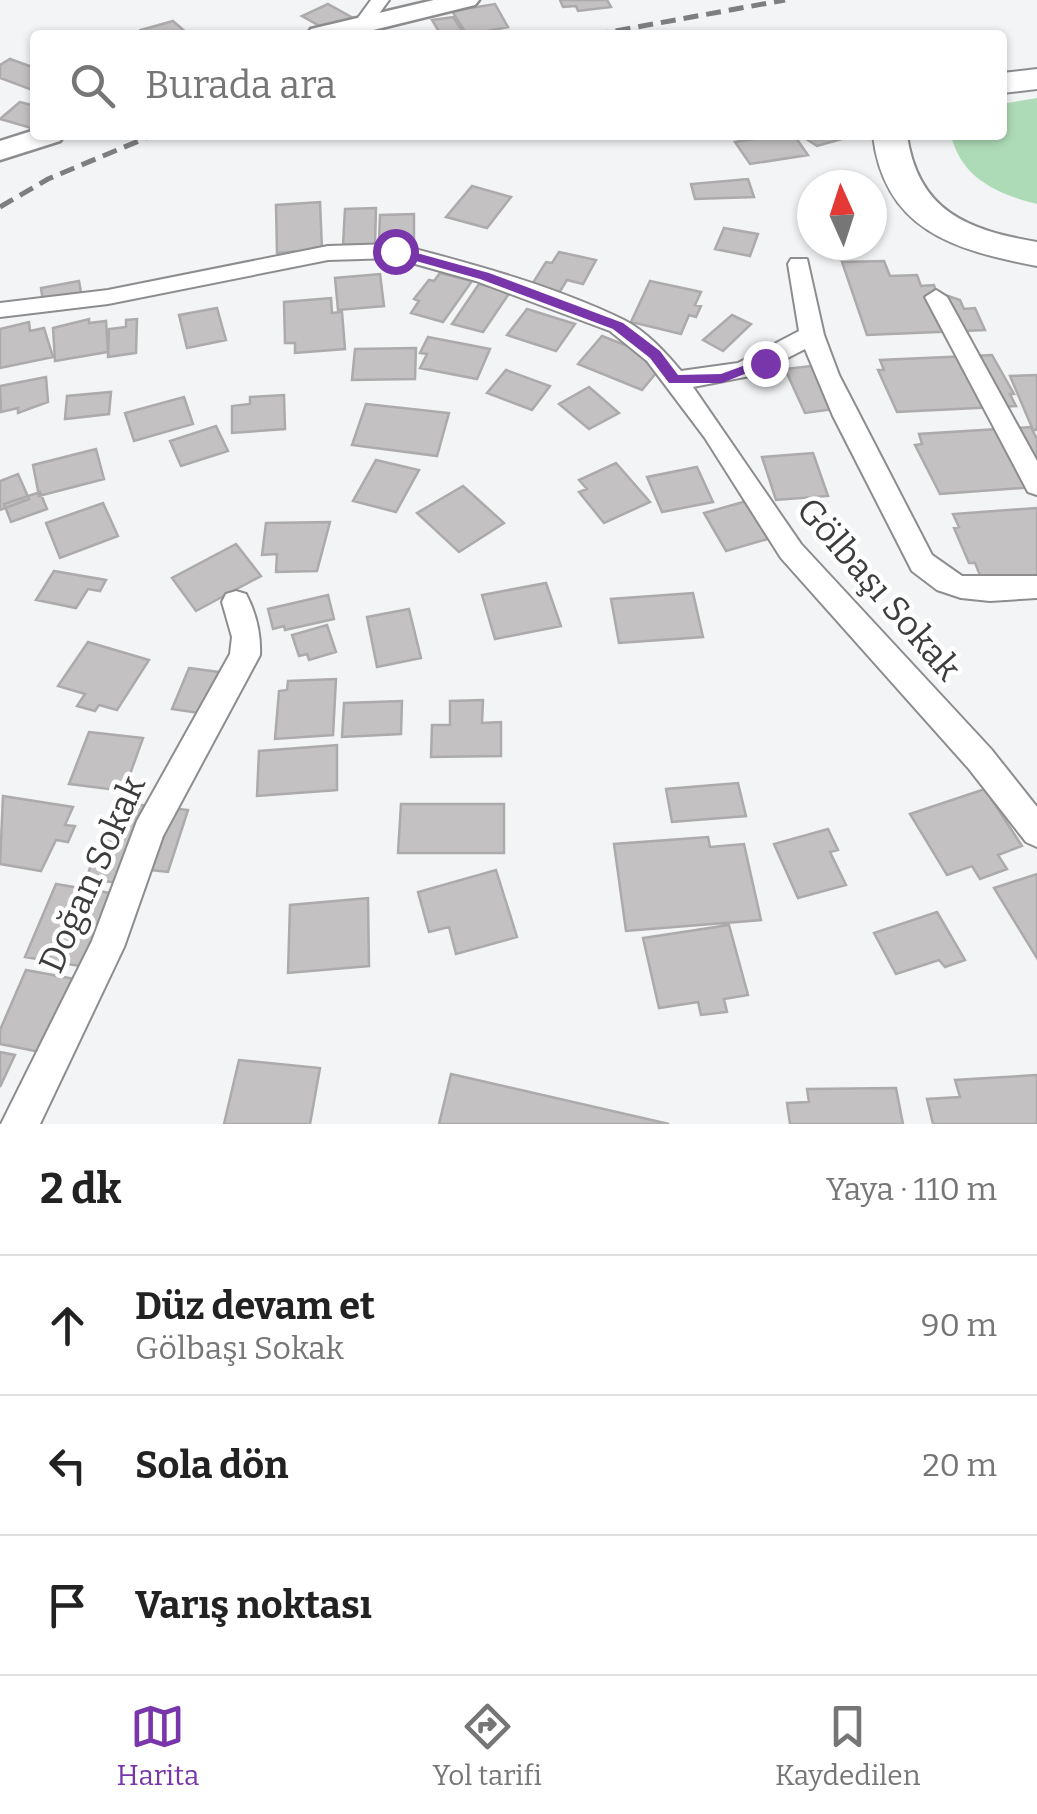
<!DOCTYPE html>
<html lang="tr">
<head>
<meta charset="utf-8">
<style>
  :root { --surface:#fff; --page:#f6f6f6; --text:#222; --muted:#767676; --line:#e0e0e0; --accent:#7836aa }
  body { margin:0; font-family:Bitter,serif; background:var(--page); color:var(--text) }
  .compass { position:absolute; left:797px; top:170px; width:90px; height:90px; border-radius:50%; background:var(--surface); box-shadow:0 2px 8px #0004; rotate:357deg }
  .stop { position:absolute; width:30px; height:30px; margin:-22px; border:8px solid #7836aa; border-radius:50%; background:#fff }
  .stop.end { background:#7836aa; border-color:#fff; box-shadow:0 2px 10px #0008 }
  .list { margin:0; padding:0; list-style:none }
  h2 { display:flex; justify-content:space-between; align-items:center; height:130px; margin:0; padding:0 40px; font-size:42px }
  h2 small { font-size:32px; font-weight:400; color:var(--muted) }
  .list li { display:grid; grid-template-columns:65px 1fr auto; gap:30px; align-items:center; box-sizing:border-box; height:140px; padding:0 40px; border-top:2px solid var(--line) }
  .list b { display:block; font-size:38px; white-space:nowrap }
  .list p { margin:0; font-size:32px; white-space:nowrap; color:var(--muted) }
  .list em { font-size:32px; font-style:normal; color:var(--muted) }
  .icon { flex:none; width:55px; height:55px; fill:none; stroke:currentColor; stroke-width:2; stroke-linecap:round; stroke-linejoin:round }
  .map { position:relative; flex:none; width:1037px; height:1124px; overflow:hidden }
  .search { position:absolute; background:var(--surface); box-shadow:0 2px 8px #0004; left:30px; right:30px; top:30px; height:110px; display:flex; align-items:center; gap:25px; box-sizing:border-box; padding:0 35px; border-radius:10px; color:var(--muted); font-size:38px }
  .sheet { height:550px; background:var(--surface) }
  nav { display:flex; justify-content:space-around; align-items:center; box-sizing:border-box; height:140px; border-top:2px solid var(--line); background:var(--surface); font-size:28px; color:var(--muted) }
  nav a { display:grid; justify-items:center; gap:5px }
  nav .on { color:var(--accent) }
  .map>svg:first-child { display:block }
  .green { fill:#aedbb7 }
  .building { fill:#c3c1c2; stroke:#acaaab; stroke-width:2.5 }
  .lines { fill:none; stroke-linecap:round; stroke-linejoin:round }
  .minor-casing { stroke:#8d8d8f; stroke-width:4 }
  .secondary-casing { stroke:#8d8d8f; stroke-width:5 }
  .trunk-casing { stroke:#8d8d8f; stroke-width:4 }
  .minor { fill:#fff; fill-rule:evenodd }
  .secondary { fill:#fff; fill-rule:evenodd }
  .trunk { fill:#fff; fill-rule:evenodd }
  .rail { stroke:#7d7e7f; stroke-width:5; stroke-dasharray:15 8; stroke-linecap:butt }
  .route { fill:#7836aa }
  .labels { text-anchor:middle; dominant-baseline:central; stroke-width:9; stroke-linejoin:round; paint-order:stroke }
  .street-label { font-size:35px; fill:#3c3d3d; stroke:#fff }
</style>
</head>
<body>
<div class="map">
<svg width="1037" height="1124" viewBox="0 0 1037 1124">
  <rect width="100%" height="100%" fill="#f3f4f6"/>
  <!-- green -->
  <path class="green" d="M 1037,98 L 1037,204 C 997,194 961,178 951,135 L 1002,135 L 1002,104 Z"/>
  <!-- building -->
  <path class="building" d="M 560,0 L 607,0 L 611,7 L 578,11 L 576,6 L 563,7 Z
    M 328,4 L 353,18 L 327,30 L 302,16 Z
    M 495,4 L 508,27 L 467,35 L 452,11 Z
    M 453,17 L 465,35 L 441,35 L 432,20 Z
    M 173,21 L 188,34 L 145,35 L 141,30 Z
    M 10,59 L 35,68 L 35,91 L 0,78 L 0,65 Z
    M 20,102 L 35,106 L 35,129 L 0,119 Z
    M 779,135 L 794,135 L 808,155 L 750,164 L 735,142 Z
    M 800,135 L 851,135 L 853,136 L 817,146 Z
    M 748,179 L 754,197 L 695,199 L 691,184 Z
    M 472,186 L 511,197 L 487,228 L 446,217 Z
    M 320,202 L 322,249 L 277,253 L 276,205 Z
    M 376,208 L 375,244 L 343,245 L 345,209 Z
    M 414,214 L 414,240 L 379,241 L 380,215 Z
    M 724,228 L 758,234 L 750,256 L 715,249 Z
    M 559,252 L 596,260 L 583,284 L 567,280 L 559,293 L 531,286 L 546,262 L 552,263 Z
    M 884,261 L 890,276 L 917,275 L 921,286 L 934,285 L 936,292 L 960,300 L 964,309 L 975,308 L 985,330 L 867,335 L 842,262 Z
    M 440,273 L 472,281 L 443,322 L 411,313 L 419,301 L 414,299 L 429,280 L 434,281 Z
    M 380,274 L 384,306 L 338,310 L 335,278 Z
    M 79,281 L 83,304 L 44,308 L 41,288 Z
    M 650,281 L 701,292 L 695,305 L 701,306 L 696,317 L 689,315 L 681,334 L 631,322 Z
    M 479,284 L 510,292 L 483,332 L 452,324 Z
    M 331,298 L 332,313 L 342,312 L 345,349 L 295,353 L 295,343 L 285,343 L 284,302 Z
    M 217,308 L 226,340 L 187,348 L 179,315 Z
    M 527,309 L 575,324 L 556,351 L 507,335 Z
    M 732,315 L 751,324 L 723,351 L 703,340 Z
    M 89,319 L 89,323 L 106,321 L 108,352 L 55,361 L 53,328 Z
    M 137,319 L 136,353 L 108,357 L 109,329 L 126,327 L 126,320 Z
    M 29,322 L 30,331 L 44,328 L 53,357 L 0,368 L 0,329 Z
    M 602,336 L 666,361 L 642,390 L 578,364 Z
    M 428,337 L 490,349 L 477,379 L 420,368 L 427,354 L 420,353 Z
    M 416,348 L 415,379 L 352,380 L 355,349 Z
    M 992,355 L 1014,394 L 1010,394 L 1016,406 L 897,412 L 878,370 L 884,370 L 880,360 Z
    M 828,364 L 849,407 L 805,413 L 785,369 Z
    M 506,370 L 550,386 L 532,410 L 487,393 Z
    M 1037,375 L 1037,430 L 1033,430 L 1010,376 Z
    M 46,377 L 48,402 L 18,413 L 18,408 L 1,412 L 0,386 Z
    M 589,387 L 619,413 L 589,429 L 559,404 Z
    M 111,392 L 109,414 L 65,419 L 67,396 Z
    M 284,395 L 285,429 L 232,433 L 232,406 L 250,404 L 250,397 Z
    M 184,397 L 193,424 L 134,441 L 125,413 Z
    M 366,404 L 449,413 L 437,456 L 352,445 Z
    M 216,426 L 228,451 L 181,466 L 170,441 Z
    M 1031,427 L 1037,439 L 1037,487 L 940,494 L 915,445 L 922,444 L 919,434 Z
    M 96,449 L 104,479 L 39,496 L 33,465 Z
    M 813,453 L 828,496 L 776,500 L 762,457 Z
    M 376,460 L 419,470 L 396,512 L 353,501 Z
    M 616,463 L 650,502 L 604,523 L 579,492 L 587,489 L 579,480 Z
    M 697,467 L 713,502 L 662,512 L 647,477 Z
    M 18,474 L 29,499 L 0,510 L 0,481 Z
    M 463,486 L 504,523 L 459,552 L 417,513 Z
    M 40,492 L 47,509 L 11,522 L 4,504 Z
    M 754,499 L 778,536 L 726,551 L 704,513 Z
    M 103,503 L 118,536 L 60,558 L 46,523 Z
    M 1037,508 L 1037,576 L 982,580 L 975,563 L 969,563 L 954,528 L 959,527 L 953,514 Z
    M 330,522 L 317,571 L 276,572 L 277,554 L 262,555 L 266,523 Z
    M 236,544 L 261,576 L 196,611 L 172,578 Z
    M 54,571 L 106,580 L 100,591 L 88,589 L 76,608 L 36,600 Z
    M 546,583 L 561,626 L 495,639 L 482,595 Z
    M 693,593 L 703,637 L 619,643 L 611,599 Z
    M 328,595 L 334,619 L 285,630 L 284,626 L 273,629 L 268,609 Z
    M 409,609 L 421,658 L 377,667 L 367,617 Z
    M 327,625 L 336,652 L 309,660 L 307,654 L 299,656 L 292,635 Z
    M 88,642 L 149,660 L 117,710 L 99,705 L 95,711 L 77,706 L 85,694 L 58,686 Z
    M 189,668 L 242,675 L 227,717 L 172,709 Z
    M 336,679 L 333,735 L 275,739 L 279,691 L 287,690 L 288,681 Z
    M 483,700 L 482,723 L 501,722 L 501,756 L 431,757 L 432,725 L 450,725 L 450,701 Z
    M 402,701 L 401,734 L 342,737 L 344,703 Z
    M 89,732 L 143,738 L 124,791 L 69,784 Z
    M 337,745 L 337,790 L 257,796 L 259,751 Z
    M 738,783 L 746,816 L 672,822 L 666,789 Z
    M 985,789 L 1022,846 L 998,855 L 1007,869 L 980,879 L 972,866 L 947,875 L 910,814 Z
    M 3,796 L 73,807 L 65,825 L 75,826 L 68,842 L 56,840 L 41,871 L 0,864 Z
    M 114,802 L 188,810 L 168,872 L 141,869 L 136,885 L 86,879 Z
    M 401,804 L 504,804 L 504,853 L 398,853 Z
    M 828,829 L 838,850 L 830,852 L 846,885 L 798,898 L 774,844 Z
    M 708,837 L 710,847 L 744,844 L 761,920 L 626,931 L 614,844 Z
    M 496,870 L 517,937 L 456,954 L 449,927 L 429,932 L 418,892 Z
    M 1037,874 L 1037,958 L 994,888 Z
    M 56,884 L 134,897 L 105,970 L 25,957 Z
    M 368,898 L 369,966 L 288,973 L 290,905 Z
    M 937,912 L 965,960 L 945,967 L 939,960 L 896,974 L 874,933 Z
    M 729,925 L 748,995 L 724,999 L 727,1012 L 701,1015 L 698,1002 L 659,1008 L 643,938 Z
    M 26,970 L 80,980 L 50,1054 L 0,1044 L 0,1030 Z
    M 0,1052 L 15,1055 L 0,1087 Z
    M 239,1060 L 320,1068 L 310,1124 L 224,1124 Z
    M 451,1074 L 669,1124 L 439,1124 Z
    M 1037,1075 L 1037,1124 L 933,1124 L 927,1099 L 960,1097 L 955,1080 Z
    M 896,1088 L 903,1124 L 790,1124 L 787,1103 L 809,1102 L 807,1089 Z"/>
  <g class="lines">
    <defs>
      <path id="minor" d="M 371,0 L 389,0 L 370,26 L 358,26 L 355,22 Z
        M 395,244 C 470,263 554,286 624,320 C 646,331 665,352 681,371 L 738,363 L 799,331 L 788,264 L 791,259 L 807,259 L 824,335 L 839,375 L 932,555 L 962,576 L 1037,576 L 1037,598 L 990,601 L 961,598 L 937,590 L 912,571 L 833,416 L 805,349 L 755,375 L 693,387 L 801,544 L 991,749 L 1037,807 L 1037,847 L 1026,842 L 969,769 L 781,558 L 705,438 L 647,361 L 610,331 L 476,281 L 394,258 L 328,260 L 108,304 L 0,317 L 0,303 L 108,290 L 328,246 Z
        M 936,290 L 947,297 L 1037,461 L 1037,495 L 1028,492 L 925,297 Z
        M 236,591 L 246,594 C 256,613 261,634 260,655 L 163,836 L 124,947 L 40,1124 L 1,1124 L 92,941 L 137,821 L 230,654 L 232,637 L 222,602 L 226,594 Z"/>
      <path id="secondary" d="M 434,0 L 479,0 L 475,5 L 353,35 L 307,35 L 311,29 Z
        M 35,130 L 35,135 L 64,135 L 60,141 L 0,160 L 0,141 Z"/>
      <path id="trunk" d="M 1037,69 L 1037,89 L 1002,93 L 1002,73 Z
        M 873,135 L 907,135 C 918,211 967,230 1037,242 L 1037,266 C 954,250 884,230 873,135 Z"/>
    </defs>
    <!-- minor casing -->
    <use href="#minor" class="minor-casing"/>
    <!-- secondary casing -->
    <use href="#secondary" class="secondary-casing"/>
    <!-- trunk casing -->
    <use href="#trunk" class="trunk-casing"/>
    <!-- minor -->
    <use href="#minor" class="minor"/>
    <!-- secondary -->
    <use href="#secondary" class="secondary"/>
    <!-- trunk -->
    <use href="#trunk" class="trunk"/>
    <!-- rail -->
    <path class="rail" d="M 593,35 L 785,0
      M 0,207 L 48,179 L 153,135"/>
  </g>
  <!-- route -->
  <path class="route" d="M 395,247 L 489,273 L 623,323 L 660,351 L 678,375 L 721,374 L 765,358 L 772,363 L 722,383 L 669,383 L 650,358 L 613,329 L 480,279 L 391,254 L 389,251 Z"/>
  <g class="labels">
    <!-- street labels -->
    <g class="street-label">
      <text transform="translate(879 589) rotate(49)">Gölbaşı Sokak</text>
      <text transform="translate(92 874) rotate(-66)">Doğan Sokak</text>
    </g>
  </g>
</svg>
<svg class="compass" viewBox="-18 -18 36 36"><path d="M0-13l5 13h-10z" fill="#e53935"/><path d="M0 13l5-13h-10z" fill="#767676"/></svg>
<div class="stop" style="left:395px;top:251px"></div>
<div class="stop end" style="left:765px;top:363px"></div>
<div class="search"><svg class="icon" aria-label="search" viewBox="0 0 24 24"><circle cx="10" cy="10" r="6"/><path d="M15 15l6 6"/></svg>Burada ara</div>
</div>
<section class="sheet">
<h2>2 dk<small>Yaya · 110 m</small></h2>
<ul class="list">
<li><svg class="icon" aria-label="ahead" viewBox="0 0 24 24"><path d="M12 20V5M6 11l6-6 6 6"/></svg><div><b>Düz devam et</b><p>Gölbaşı Sokak</p></div><em>90 m</em></li>
<li><svg class="icon" aria-label="left" viewBox="0 0 24 24"><path d="M17 20v-9H6M10 6l-5 5 5 5"/></svg><div><b>Sola dön</b></div><em>20 m</em></li>
<li><svg class="icon" aria-label="arrive" viewBox="0 0 24 24"><path d="M6 21V4h12l-3 4 3 4H6"/></svg><div><b>Varış noktası</b></div></li>
</ul>
</section>
<nav>
<a class="on"><svg class="icon" aria-label="map" viewBox="0 0 24 24"><path d="M3 6l6-2 6 2 6-2v14l-6 2-6-2-6 2zM9 4v14M15 6v14"/></svg>Harita</a>
<a><svg class="icon" aria-label="directions" viewBox="0 0 24 24"><path d="M12 3l9 9-9 9-9-9zM9 14v-3h6M13 9l2 2-2 2"/></svg>Yol tarifi</a>
<a><svg class="icon" aria-label="saved" viewBox="0 0 24 24"><path d="M7 4h10v16l-5-4-5 4z"/></svg>Kaydedilen</a>
</nav>
</body>
</html>
